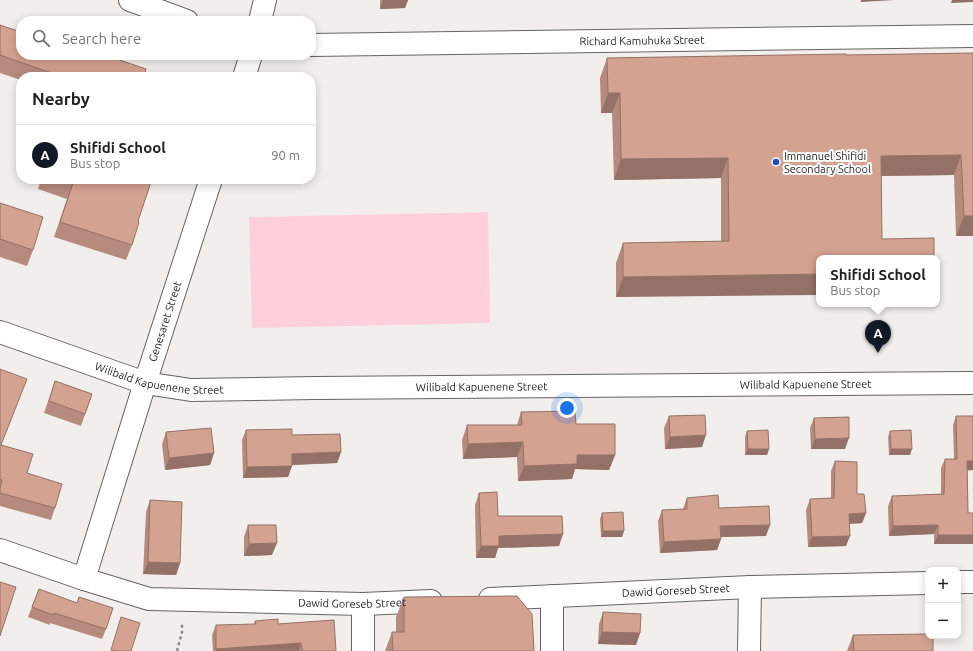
<!DOCTYPE html>
<html lang="en">
<head>
<meta charset="utf-8">
<style>
  :root { --surface:#fff; --page:#f2f2f2; --text:#222; --muted:#767676; --line:#e0e0e0; --accent:#111827 }
  body { margin:0; font-family:Ubuntu,sans-serif; background:var(--page); color:var(--text) }
  .controls { position:absolute; right:12px; bottom:12px; display:grid; overflow:hidden; border-radius:8px; box-shadow:0 2px 10px #0003 }
  .controls button { width:36px; height:36px; display:grid; place-items:center; padding:0; border:0; border-bottom:1px solid var(--line); background:var(--surface); color:var(--text); font:20px sans-serif }
  .you { position:absolute; left:567px; top:408px; width:14px; height:14px; margin:-10px; border:3px solid #fff; border-radius:50%; background:#1a73e8; box-shadow:0 0 0 6px #1a73e833 }
  .badge { display:grid; place-items:center; width:26px; height:26px; border-radius:50%; background:var(--accent); color:#fff; font-size:13px; font-weight:700 }
  .pin { position:absolute; translate:-50% -33px; filter:drop-shadow(0 1px 2px #0008) }
  .pin::after { content:''; position:absolute; top:21px; width:14px; height:12px; background:inherit; clip-path:polygon(0 0,100% 0,50% 100%) }
  .popup { position:absolute; left:816px; top:255px; width:124px; height:52px; box-sizing:border-box; display:grid; place-content:center; border-radius:8px; background:var(--surface); filter:drop-shadow(0 1px 3px #0005); font-size:13px; white-space:nowrap; color:var(--muted) }
  .popup b { font-size:15px; color:var(--text) }
  .popup::after { content:''; position:absolute; left:50%; top:100%; margin-left:-8px; border:8px solid transparent; border-top-color:var(--surface) }
  .list { margin:0; padding:0; list-style:none }
  h2 { display:flex; justify-content:space-between; align-items:center; height:52px; margin:0; padding:0 16px; font-size:17px }
  h2 small { font-size:13px; font-weight:400; color:var(--muted) }
  .list li { display:grid; grid-template-columns:26px 1fr auto; gap:12px; align-items:center; box-sizing:border-box; height:60px; padding:0 16px; border-top:1px solid var(--line) }
  .list b { display:block; font-size:15px; white-space:nowrap }
  .list p { margin:0; font-size:13px; white-space:nowrap; color:var(--muted) }
  .list em { font-size:13px; font-style:normal; color:var(--muted) }
  .icon { flex:none; width:22px; height:22px; fill:none; stroke:currentColor; stroke-width:2; stroke-linecap:round; stroke-linejoin:round }
  .map { position:relative; flex:none; width:973px; height:651px; overflow:hidden }
  .search { position:absolute; background:var(--surface); box-shadow:0 2px 10px #0003; left:16px; top:16px; width:300px; height:44px; display:flex; align-items:center; gap:10px; box-sizing:border-box; padding:0 14px; border-radius:16px; color:var(--muted); font-size:15px }
  .panel { position:absolute; background:var(--surface); box-shadow:0 2px 10px #0003; left:16px; top:72px; width:300px; height:112px; border-radius:16px }
  .map>svg:first-child { display:block }
  .green { fill:#ffd0d9 }
  .lines { fill:none; stroke-linecap:round; stroke-linejoin:round }
  .street-casing { stroke:#666461; stroke-width:24 }
  .secondary-casing { stroke:#666461; stroke-width:24 }
  .path { stroke:#8a8886; stroke-width:2.5; stroke-dasharray:3 3; stroke-linecap:butt }
  .street { stroke:#fff; stroke-width:22 }
  .secondary { stroke:#fff; stroke-width:22 }
  .wall { fill:#b68b7d }
  .shaded-wall { fill:#947166 }
  .building { fill:#d4a291; stroke:#947166 }
  .poi-dot { fill:#224cba; stroke:#fff; stroke-width:1.5 }
  .labels { text-anchor:middle; dominant-baseline:central; stroke-width:4; stroke-linejoin:round; paint-order:stroke }
  .street-label { font-size:11px; fill:#262524; stroke:#fff }
  .poi-label { font-size:11px; fill:#262524; stroke:#fff; text-anchor:start }
</style>
</head>
<body>
<div class="map">
<svg width="973" height="651" viewBox="0 0 973 651">
  <rect width="100%" height="100%" fill="#f1eeeb"/>
  <!-- green -->
  <path class="green" d="M 488,212 L 490,323 L 252,328 L 249,217 Z"/>
  <g class="lines">
    <defs>
      <g id="street">
        <path d="M 130,0 L 187,21"/>
        <path d="M 260,21 L 265,0"/>
        <path id="s1" d="M 311,45 L 973,36"/>
        <path d="M 244,77 L 251,55"/>
        <path id="s2" d="M 0,550 L 84,579 L 149,599 L 363,604 L 431,601"/>
        <path id="s3" d="M 84,579 L 145,383 L 211,179"/>
        <path d="M 958,582 L 973,582"/>
        <path d="M 552,596 L 552,651"/>
        <path id="s4" d="M 490,599 L 750,587 L 928,583"/>
        <path d="M 363,651 L 363,604"/>
        <path d="M 749,651 L 750,587"/>
      </g>
      <g id="secondary">
        <path id="s5" d="M 0,332 L 145,383 L 191,390 L 316,388 L 973,383"/>
      </g>
    </defs>
    <!-- street casing -->
    <use href="#street" class="street-casing"/>
    <!-- secondary casing -->
    <use href="#secondary" class="secondary-casing"/>
    <!-- path -->
    <path class="path" d="M 177,651 L 182,632 L 182,622"/>
    <!-- street -->
    <use href="#street" class="street"/>
    <!-- secondary -->
    <use href="#secondary" class="secondary"/>
  </g>
  <!-- wall -->
  <path class="wall" d="M 380,0 L 408,0 L 405,8 L 380,9 Z
    M 0,25 L 144,77 L 21,77 L 21,80 L 0,73 Z
    M 973,53 L 973,236 L 956,236 L 954,175 L 881,176 L 616,297 L 616,263 L 623,243 L 721,241 L 721,178 L 614,180 L 612,113 L 601,113 L 600,78 L 607,58 Z
    M 41,179 L 152,179 L 138,221 L 132,245 L 126,260 L 54,237 L 67,199 L 38,189 Z
    M 0,203 L 33,250 L 27,266 L 0,257 Z
    M 0,369 L 1,445 L 27,473 L 55,508 L 51,520 L 0,506 Z
    M 55,381 L 92,394 L 81,426 L 44,413 Z
    M 521,412 L 576,424 L 615,455 L 609,470 L 575,469 L 572,479 L 518,481 L 517,457 L 463,459 L 462,440 L 467,425 L 517,425 Z
    M 669,416 L 702,447 L 665,449 L 664,428 Z
    M 956,416 L 967,470 L 968,513 L 973,513 L 973,544 L 934,544 L 934,534 L 889,536 L 888,506 L 892,496 L 941,494 L 941,468 L 945,459 L 954,459 L 953,425 Z
    M 814,418 L 845,449 L 811,449 L 810,428 Z
    M 246,430 L 292,435 L 341,452 L 337,463 L 292,465 L 288,477 L 243,478 L 242,440 Z
    M 747,431 L 769,449 L 767,455 L 745,455 L 745,437 Z
    M 890,431 L 910,455 L 889,455 L 888,437 Z
    M 166,432 L 214,453 L 210,465 L 165,470 L 162,444 Z
    M 835,461 L 857,494 L 866,513 L 862,523 L 849,524 L 846,546 L 808,547 L 806,510 L 810,499 L 831,499 L 831,471 Z
    M 479,493 L 498,516 L 559,546 L 498,548 L 495,558 L 476,558 L 475,505 Z
    M 687,498 L 719,508 L 766,536 L 720,537 L 721,539 L 717,550 L 660,553 L 658,521 L 662,510 L 683,509 Z
    M 150,500 L 180,563 L 176,575 L 143,574 L 146,512 Z
    M 602,513 L 622,537 L 601,537 L 600,519 Z
    M 248,525 L 272,555 L 244,556 L 244,537 Z
    M 39,589 L 106,629 L 102,639 L 50,623 L 50,625 L 28,617 Z
    M 404,597 L 534,651 L 385,651 L 392,632 L 396,632 L 396,617 Z
    M 603,612 L 640,633 L 636,645 L 598,644 L 599,624 Z
    M 255,621 L 278,624 L 336,651 L 213,651 L 212,635 L 216,625 L 254,625 Z
    M 853,635 L 933,651 L 847,651 Z"/>
  <!-- shaded-wall -->
  <path class="shaded-wall" d="M 383,0 L 408,0 L 405,8 L 380,9 Z
    M 861,0 L 894,0 L 861,2 Z
    M 952,0 L 973,0 L 973,2 L 951,3 Z
    M 608,93 L 620,93 L 612,113 L 601,113 Z
    M 961,155 L 954,175 L 874,176 L 881,156 Z
    M 728,158 L 721,178 L 614,180 L 621,159 Z
    M 964,216 L 973,216 L 973,236 L 956,236 Z
    M 819,274 L 819,295 L 616,297 L 623,277 Z
    M 706,435 L 702,447 L 665,449 L 670,437 Z
    M 849,438 L 845,449 L 811,449 L 815,439 Z
    M 523,442 L 517,457 L 463,459 L 468,444 Z
    M 748,449 L 769,449 L 767,455 L 745,455 Z
    M 891,449 L 912,449 L 910,455 L 889,455 Z
    M 341,452 L 337,463 L 288,465 L 292,454 Z
    M 214,453 L 210,465 L 165,470 L 169,458 Z
    M 577,455 L 615,455 L 609,470 L 575,469 L 572,479 L 518,481 L 524,466 Z
    M 967,461 L 973,461 L 973,470 L 963,471 Z
    M 292,466 L 288,477 L 243,478 L 247,467 Z
    M 866,513 L 862,523 L 845,524 L 849,514 Z
    M 770,525 L 766,536 L 716,537 L 720,526 Z
    M 938,525 L 934,534 L 889,536 L 893,526 Z
    M 603,531 L 624,531 L 622,537 L 601,537 Z
    M 563,534 L 559,546 L 498,548 L 495,558 L 476,558 L 481,546 L 499,536 Z
    M 938,535 L 973,535 L 973,544 L 934,544 Z
    M 850,536 L 846,546 L 808,547 L 812,537 Z
    M 721,539 L 717,550 L 660,553 L 664,542 Z
    M 277,543 L 272,555 L 244,556 L 249,544 Z
    M 148,562 L 180,563 L 176,575 L 143,574 Z
    M 602,632 L 640,633 L 636,645 L 598,644 Z
    M 301,643 L 299,651 L 216,651 L 216,649 Z"/>
  <!-- building -->
  <path class="building" d="M 0,25 L 21,32 L 21,55 L 105,55 L 146,69 L 144,77 L 63,77 L 0,55 Z
    M 973,53 L 973,216 L 964,216 L 961,155 L 881,156 L 882,239 L 934,238 L 934,258 L 819,258 L 819,274 L 623,277 L 623,243 L 729,241 L 728,158 L 621,159 L 620,93 L 608,93 L 607,58 L 846,54 L 846,55 Z
    M 59,179 L 152,179 L 138,221 L 139,222 L 132,245 L 60,222 L 73,183 Z
    M 0,203 L 43,217 L 33,250 L 0,239 Z
    M 0,369 L 27,379 L 1,445 L 33,454 L 27,473 L 62,484 L 55,508 L 0,493 L 0,488 L 2,480 L 0,480 Z
    M 55,381 L 92,394 L 85,414 L 49,401 Z
    M 575,411 L 576,424 L 615,424 L 615,455 L 577,455 L 577,464 L 524,466 L 523,442 L 468,444 L 467,425 L 522,425 L 521,412 Z
    M 705,415 L 706,435 L 670,437 L 669,416 Z
    M 956,416 L 973,416 L 973,461 L 967,461 L 968,513 L 973,513 L 973,535 L 938,535 L 938,525 L 893,526 L 892,496 L 944,494 L 945,459 L 957,459 Z
    M 849,417 L 849,438 L 815,439 L 814,418 Z
    M 211,428 L 214,453 L 169,458 L 166,432 Z
    M 292,429 L 292,435 L 340,434 L 341,452 L 292,454 L 292,466 L 247,467 L 246,430 Z
    M 768,430 L 769,449 L 748,449 L 747,431 Z
    M 911,430 L 912,449 L 891,449 L 890,431 Z
    M 835,461 L 857,462 L 857,494 L 864,494 L 866,513 L 849,514 L 850,536 L 812,537 L 810,499 L 834,498 Z
    M 497,492 L 498,516 L 562,516 L 563,534 L 499,536 L 499,546 L 481,546 L 479,493 Z
    M 718,495 L 719,508 L 769,506 L 770,525 L 720,526 L 721,539 L 664,542 L 662,510 L 687,509 L 687,498 Z
    M 150,500 L 182,502 L 180,563 L 148,562 Z
    M 623,512 L 624,531 L 603,531 L 602,513 Z
    M 248,525 L 276,525 L 277,543 L 249,544 Z
    M 0,582 L 16,587 L 0,636 Z
    M 39,589 L 77,603 L 79,597 L 113,608 L 106,629 L 54,613 L 53,615 L 32,607 Z
    M 517,596 L 532,614 L 534,651 L 393,651 L 392,632 L 404,632 L 404,597 Z
    M 603,612 L 641,614 L 640,633 L 602,632 Z
    M 121,617 L 140,623 L 131,651 L 114,651 L 111,650 Z
    M 278,619 L 278,624 L 334,620 L 336,651 L 302,651 L 301,643 L 216,649 L 216,625 L 256,624 L 255,621 Z
    M 928,634 L 928,636 L 933,636 L 933,651 L 854,651 L 853,635 Z"/>
  <!-- markers -->
  <circle class="poi-dot" cx="776" cy="162" r="4"/>
  <g class="labels">
    <!-- street labels -->
    <g class="street-label">
      <text stroke="none"><textPath href="#s1" startOffset="331">Richard Kamuhuka Street</textPath></text>
      <text stroke="none"><textPath href="#s3" startOffset="270">Genesaret Street</textPath></text>
      <text stroke="none"><textPath href="#s5" startOffset="167">Wilibald Kapuenene Street</textPath></text>
      <text stroke="none"><textPath href="#s5" startOffset="815">Wilibald Kapuenene Street</textPath></text>
      <text stroke="none"><textPath href="#s5" startOffset="491">Wilibald Kapuenene Street</textPath></text>
      <text stroke="none"><textPath href="#s4" startOffset="186">Dawid Goreseb Street</textPath></text>
      <text stroke="none"><textPath href="#s2" startOffset="360">Dawid Goreseb Street</textPath></text>
    </g>
    <!-- poi labels -->
    <g class="poi-label">
      <text x="784" y="156">Immanuel Shifidi<tspan x="784" dy="13">Secondary School</tspan></text>
    </g>
  </g>
</svg>
<div class="controls">
<button>+</button>
<button>−</button>
</div>
<div class="you"></div>
<div class="pin badge" style="left:878px;top:353px">A</div>
<div class="popup"><b>Shifidi School</b>Bus stop</div>
<div class="search"><svg class="icon" aria-label="search" viewBox="0 0 24 24"><circle cx="10" cy="10" r="6"/><path d="M15 15l6 6"/></svg>Search here</div>
<section class="panel">
<h2>Nearby<small></small></h2>
<ul class="list">
<li><span class="badge">A</span><div><b>Shifidi School</b><p>Bus stop</p></div><em>90 m</em></li>
</ul>
</section>
</div>
</body>
</html>
